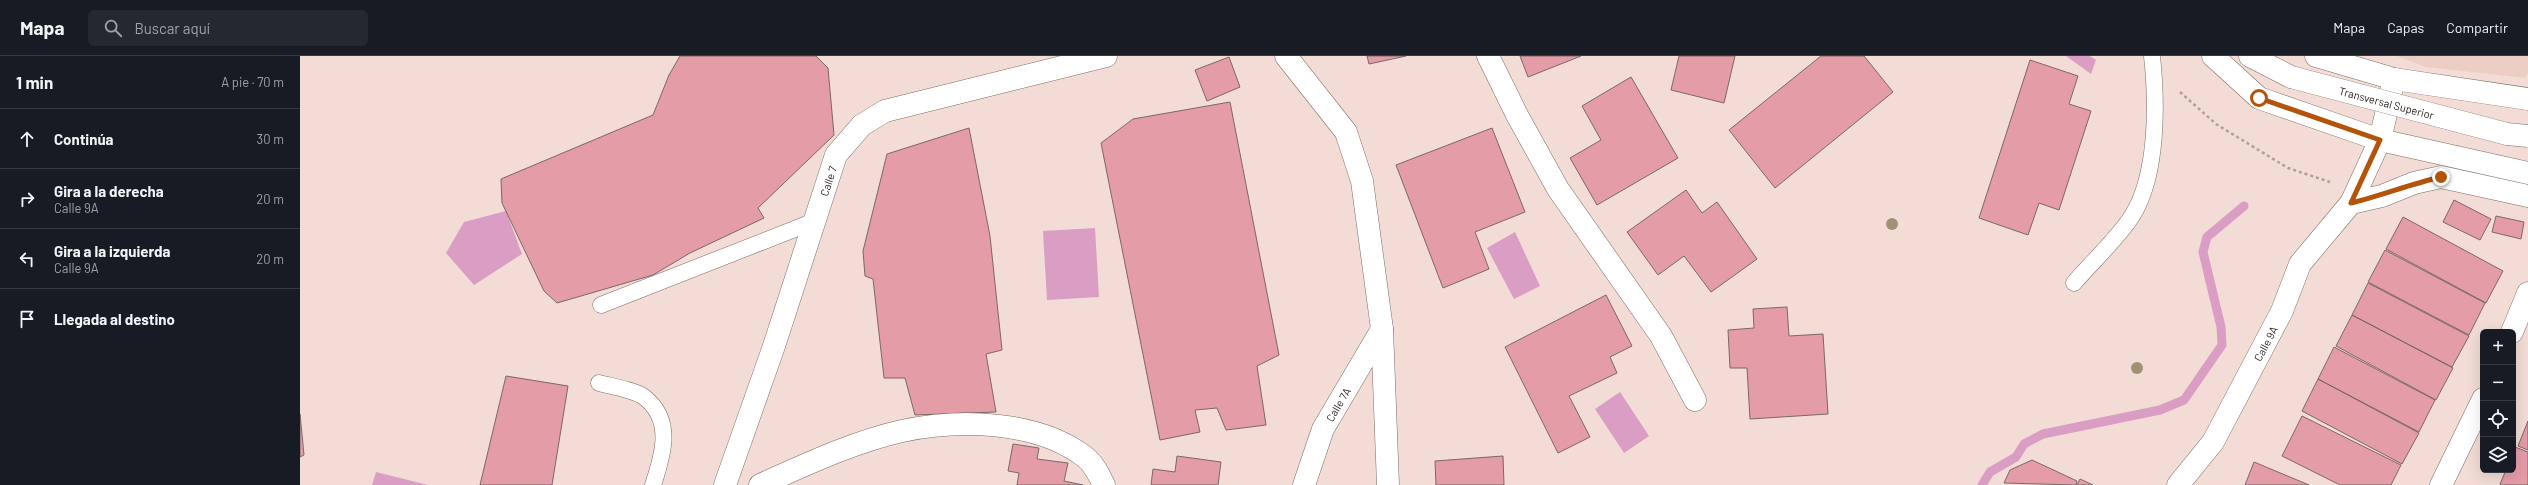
<!DOCTYPE html>
<html lang="es">
<head>
<meta charset="utf-8">
<style>
  :root { --surface:#171b24; --page:#242831; --text:#f1f3f6; --muted:#9ea1a6; --line:#363941 }
  body { margin:0; font-family:Barlow,sans-serif; background:var(--page); color:var(--text) }
  .controls { position:absolute; right:12px; bottom:12px; display:grid; overflow:hidden; border-radius:6px; box-shadow:0 4px 16px #0002 }
  .controls button { width:36px; height:36px; display:grid; place-items:center; padding:0; border:0; border-bottom:1px solid var(--line); background:var(--surface); color:var(--text); font:20px sans-serif }
  .stop { position:absolute; width:12px; height:12px; margin:-9px; border:3px solid #b45309; border-radius:50%; background:#fff }
  .stop.end { background:#b45309; border-color:#fff; box-shadow:0 1px 4px #0008 }
  .list { margin:0; padding:0; list-style:none }
  h2 { display:flex; justify-content:space-between; align-items:center; height:52px; margin:0; padding:0 16px; font-size:17px }
  h2 small { font-size:13px; font-weight:400; color:var(--muted) }
  .list li { display:grid; grid-template-columns:26px 1fr auto; gap:12px; align-items:center; box-sizing:border-box; height:60px; padding:0 16px; border-top:1px solid var(--line) }
  .list b { display:block; font-size:15px; white-space:nowrap }
  .list p { margin:0; font-size:13px; white-space:nowrap; color:var(--muted) }
  .list em { font-size:13px; font-style:normal; color:var(--muted) }
  .icon { flex:none; width:22px; height:22px; fill:none; stroke:currentColor; stroke-width:2; stroke-linecap:round; stroke-linejoin:round }
  .map { position:relative; flex:none; width:2228px; height:429px; overflow:hidden }
  header { display:flex; align-items:center; gap:24px; box-sizing:border-box; height:56px; padding:0 20px; background:var(--surface); border-bottom:1px solid var(--line) }
  header strong { font-size:19px }
  nav { display:flex; gap:22px; margin-inline-start:auto; font-size:14px }
  .search { width:280px; height:36px; background:var(--page); display:flex; align-items:center; gap:10px; box-sizing:border-box; padding:0 14px; border-radius:6px; color:var(--muted); font-size:15px }
  main { display:flex }
  aside { flex:1; background:var(--surface) }
  .map>svg:first-child { display:block }
  .built { fill:#eccec5 }
  .water { fill:#da9ec5 }
  .lines { fill:none; stroke-linecap:round; stroke-linejoin:round }
  .stream { stroke:#da9ec5; stroke-width:9 }
  .building { fill:#e49ca7; stroke:#7c676a }
  .service-casing { stroke:#7f6b65; stroke-width:17 }
  .minor-casing { stroke:#7f6b65; stroke-width:23 }
  .secondary-casing { stroke:#7f6b65; stroke-width:23 }
  .path { stroke:#b09f99; stroke-width:2.5; stroke-dasharray:3 3; stroke-linecap:butt }
  .service { stroke:#fff; stroke-width:16 }
  .minor { stroke:#fff; stroke-width:22 }
  .secondary { stroke:#fff; stroke-width:22 }
  .secondary-bridge-casing { stroke:#7f6b65; stroke-width:23; stroke-linecap:butt }
  .secondary-bridge { stroke:#fff; stroke-width:22 }
  .tree { fill:#a29172 }
  .route { stroke:#b45309; stroke-width:5 }
  .labels { text-anchor:middle; dominant-baseline:central; stroke-width:3.5; stroke-linejoin:round; paint-order:stroke }
  .street-label { font-size:11px; fill:#271f1c; stroke:#fff }
</style>
</head>
<body>
<header>
<strong>Mapa</strong>
<div class="search"><svg class="icon" aria-label="search" viewBox="0 0 24 24"><circle cx="10" cy="10" r="6"/><path d="M15 15l6 6"/></svg>Buscar aquí</div>
<nav><a>Mapa</a><a>Capas</a><a>Compartir</a></nav>
</header>
<main>
<aside>
<h2>1 min<small>A pie · 70 m</small></h2>
<ul class="list">
<li><svg class="icon" aria-label="ahead" viewBox="0 0 24 24"><path d="M12 20V5M6 11l6-6 6 6"/></svg><div><b>Continúa</b></div><em>30 m</em></li>
<li><svg class="icon" aria-label="right" viewBox="0 0 24 24"><path d="M7 20v-9h11M14 6l5 5-5 5"/></svg><div><b>Gira a la derecha</b><p>Calle 9A</p></div><em>20 m</em></li>
<li><svg class="icon" aria-label="left" viewBox="0 0 24 24"><path d="M17 20v-9H6M10 6l-5 5 5 5"/></svg><div><b>Gira a la izquierda</b><p>Calle 9A</p></div><em>20 m</em></li>
<li><svg class="icon" aria-label="arrive" viewBox="0 0 24 24"><path d="M6 21V4h12l-3 4 3 4H6"/></svg><div><b>Llegada al destino</b></div></li>
</ul>
</aside>
<div class="map">
<svg width="2228" height="429" viewBox="0 0 2228 429">
  <rect width="100%" height="100%" fill="#f2dcd5"/>
  <!-- built -->
  <path class="built" d="M 2097,0 L 2228,0 L 2228,17 L 2225,22 L 2126,11 Z"/>
  <!-- water -->
  <path class="water" d="M 1766,0 L 1790,0 L 1796,4 L 1791,18 Z
    M 206,155 L 222,198 L 174,229 L 146,197 L 164,166 Z
    M 795,172 L 799,241 L 747,244 L 743,175 Z
    M 1215,176 L 1240,230 L 1214,243 L 1187,192 Z
    M 1320,336 L 1349,380 L 1324,397 L 1295,353 Z
    M 76,416 L 128,429 L 72,429 Z"/>
  <g class="lines">
    <!-- stream -->
    <path class="stream" d="M 1682,429 L 1690,416 L 1716,401 L 1724,388 L 1743,378 L 1860,354 L 1884,344 L 1922,289 L 1921,271 L 1903,196 L 1907,181 L 1944,150"/>
  </g>
  <!-- building -->
  <path class="building" d="M 380,0 L 516,0 L 528,12 L 534,79 L 458,152 L 464,162 L 390,197 L 353,219 L 257,247 L 244,235 L 202,147 L 201,123 L 353,59 L 369,19 Z
    M 1067,0 L 1106,0 L 1069,8 Z
    M 1220,0 L 1281,0 L 1228,21 Z
    M 1379,0 L 1435,0 L 1424,47 L 1371,34 Z
    M 1521,0 L 1564,0 L 1593,36 L 1475,132 L 1429,74 Z
    M 929,1 L 940,31 L 907,45 L 895,14 Z
    M 1730,4 L 1778,20 L 1769,48 L 1791,55 L 1759,154 L 1739,147 L 1728,179 L 1679,162 Z
    M 1331,21 L 1378,102 L 1297,149 L 1270,102 L 1301,84 L 1282,50 Z
    M 930,46 L 979,299 L 957,310 L 966,369 L 926,374 L 917,352 L 895,354 L 900,376 L 860,384 L 801,87 L 833,63 Z
    M 669,72 L 690,180 L 702,294 L 686,298 L 696,356 L 615,359 L 605,322 L 584,322 L 573,223 L 565,220 L 563,195 L 587,98 Z
    M 1192,72 L 1225,156 L 1175,176 L 1189,213 L 1143,232 L 1096,109 Z
    M 1386,134 L 1402,157 L 1417,146 L 1457,203 L 1411,236 L 1384,200 L 1358,219 L 1327,176 Z
    M 2154,144 L 2191,163 L 2180,184 L 2143,166 Z
    M 2196,160 L 2224,166 L 2221,183 L 2192,176 Z
    M 2103,161 L 2203,215 L 2186,247 L 2086,193 Z
    M 2085,194 L 2185,247 L 2169,279 L 2068,226 Z
    M 2068,227 L 2169,280 L 2152,311 L 2052,259 Z
    M 1306,239 L 1332,290 L 1310,301 L 1317,317 L 1269,340 L 1290,381 L 1258,397 L 1205,291 Z
    M 1487,251 L 1489,280 L 1523,278 L 1528,358 L 1450,363 L 1447,312 L 1430,312 L 1428,274 L 1454,272 L 1453,253 Z
    M 2052,259 L 2153,312 L 2136,344 L 2036,290 Z
    M 2034,291 L 2135,344 L 2119,376 L 2018,323 Z
    M 206,320 L 268,330 L 252,429 L 180,429 Z
    M 2018,323 L 2119,377 L 2102,408 L 2002,355 Z
    M 0,358 L 4,399 L 0,401 Z
    M 2002,360 L 2101,409 L 2091,429 L 2040,429 L 1982,400 Z
    M 2228,365 L 2228,394 L 2218,390 Z
    M 713,388 L 739,392 L 737,403 L 768,407 L 764,425 L 783,429 L 717,429 L 719,417 L 708,415 Z
    M 2215,391 L 2228,396 L 2228,429 L 2202,429 L 2200,428 L 2206,414 L 2213,414 Z
    M 877,400 L 921,406 L 918,429 L 851,429 L 853,413 L 875,416 Z
    M 1203,400 L 1204,429 L 1136,429 L 1135,405 Z
    M 1732,404 L 1777,425 L 1776,429 L 1704,427 L 1710,414 Z
    M 1954,406 L 2009,429 L 1945,429 Z
    M 1780,423 L 1793,429 L 1777,429 Z"/>
  <g class="lines">
    <defs>
      <path id="service" d="M 1774,227 C 1791,207 1819,181 1832,160 C 1858,119 1857,47 1852,0
        M 301,249 L 515,165
        M 299,327 C 310,330 335,334 344,341 C 374,364 363,399 353,429"/>
      <g id="minor">
        <path d="M 986,0 L 1046,76 L 1062,125 L 1082,273 L 1088,429"/>
        <path d="M 1188,0 L 1217,59 L 1258,133 L 1361,280 L 1395,344"/>
        <path d="M 2051,147 L 2082,140 L 2114,127 L 2141,121 L 2228,140"/>
        <path d="M 2212,276 L 2228,237"/>
        <path id="s1" d="M 425,429 L 474,290 L 536,99 L 562,69 L 585,55 L 806,0"/>
        <path d="M 460,429 C 505,409 553,386 602,375 C 659,363 737,364 785,401 C 794,408 799,419 804,429"/>
        <path id="s2" d="M 1004,429 L 1023,373 L 1082,273"/>
        <path id="s3" d="M 1878,429 L 1913,386 L 1982,255 L 2000,208 L 2051,147 L 2080,84 L 2094,23"/>
        <path d="M 2141,429 L 2183,343"/>
      </g>
      <path id="secondary" d="M 1913,0 L 1959,42 L 2080,84 L 2228,117
        M 1950,0 L 1991,21
        M 2016,0 L 2094,23 L 2228,43"/>
    </defs>
    <!-- service casing -->
    <use href="#service" class="service-casing"/>
    <!-- minor casing -->
    <use href="#minor" class="minor-casing"/>
    <!-- secondary casing -->
    <use href="#secondary" class="secondary-casing"/>
    <!-- path -->
    <path class="path" d="M 1880,36 L 1916,68 L 1988,112 L 2030,126"/>
    <!-- service -->
    <use href="#service" class="service"/>
    <!-- minor -->
    <use href="#minor" class="minor"/>
    <!-- secondary -->
    <use href="#secondary" class="secondary"/>
    <defs>
      <g id="secondary-bridge">
        <path id="s4" d="M 1991,21 L 2207,78 L 2228,80"/>
      </g>
    </defs>
    <!-- secondary-bridge casing -->
    <use href="#secondary-bridge" class="secondary-bridge-casing"/>
    <!-- secondary-bridge -->
    <use href="#secondary-bridge" class="secondary-bridge"/>
  </g>
  <!-- trees -->
  <g class="tree">
    <circle cx="1592" cy="168" r="6"/>
    <circle cx="1837" cy="312" r="6"/>
  </g>
  <g class="lines">
    <!-- route -->
    <path class="route" d="M 1959,42 L 2080,84 L 2051,147 C 2081,140 2110,128 2141,121"/>
  </g>
  <g class="labels">
    <!-- street labels -->
    <g class="street-label">
      <text stroke="none"><textPath href="#s4" startOffset="99">Transversal Superior</textPath></text>
      <text stroke="none"><textPath href="#s1" startOffset="321">Calle 7</textPath></text>
      <text stroke="none"><textPath href="#s3" startOffset="167">Calle 9A</textPath></text>
      <text stroke="none"><textPath href="#s2" startOffset="88">Calle 7A</textPath></text>
    </g>
  </g>
</svg>
<div class="controls">
<button>+</button>
<button>−</button>
<button><svg class="icon" aria-label="locate" viewBox="0 0 24 24"><circle cx="12" cy="12" r="6"/><path d="M12 2v4M12 18v4M2 12h4M18 12h4"/></svg></button>
<button><svg class="icon" aria-label="layers" viewBox="0 0 24 24"><path d="M12 4l9 5-9 5-9-5zM3 14l9 5 9-5"/></svg></button>
</div>
<div class="stop" style="left:1959px;top:42px"></div>
<div class="stop end" style="left:2141px;top:121px"></div>
</div>
</main>
</body>
</html>
